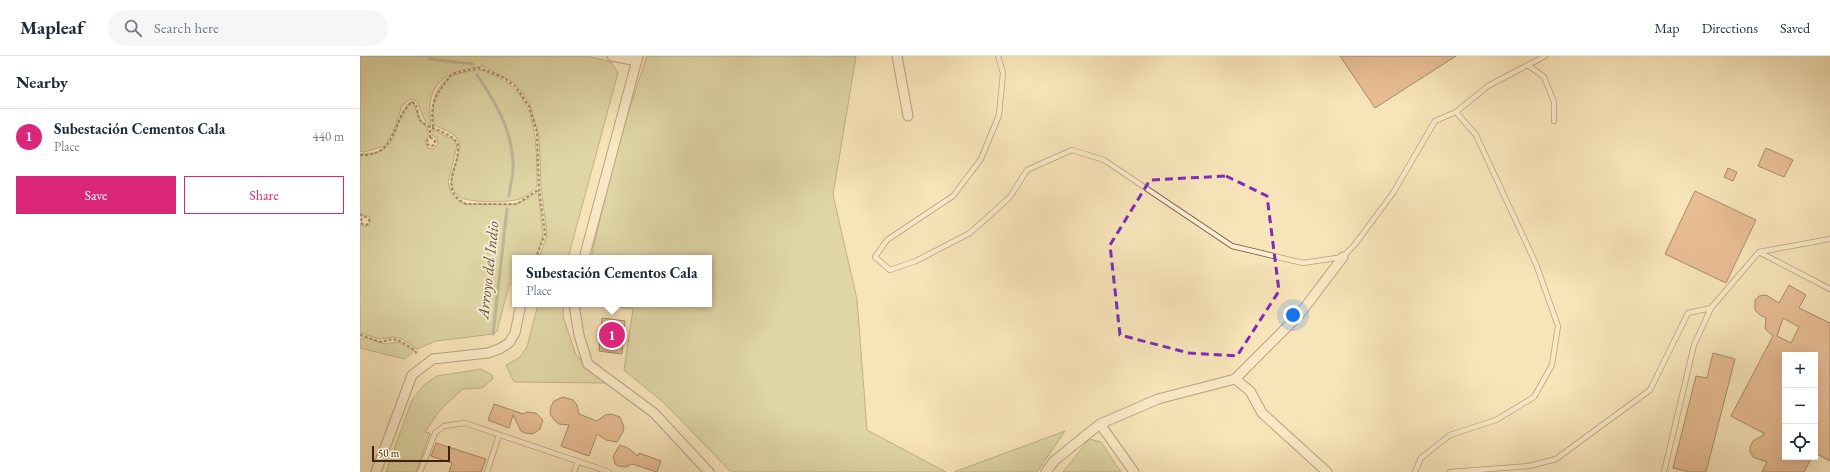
<!DOCTYPE html>
<html lang="en">
<head>
<meta charset="utf-8">
<style>
  :root { --surface:#fff; --page:#f6f6f7; --text:#1f2937; --muted:#747a83; --line:#e0e1e3; --accent:#db2777 }
  body { margin:0; font-family:"EB Garamond",serif; background:var(--page); color:var(--text) }
  .controls { position:absolute; right:12px; bottom:12px; display:grid; overflow:hidden; border-radius:0px; box-shadow:0 4px 16px #0002 }
  .controls button { width:36px; height:36px; display:grid; place-items:center; padding:0; border:0; border-bottom:1px solid var(--line); background:var(--surface); color:var(--text); font:20px sans-serif }
  .scale { position:absolute; left:12px; bottom:10px; width:78px; box-sizing:border-box; padding-left:4px; border:2px solid #3f220d; border-top:0; font-size:11px; line-height:14px; white-space:nowrap; color:#3f220d; -webkit-text-stroke:3px #faedd2; paint-order:stroke }
  .you { position:absolute; left:933px; top:259px; width:14px; height:14px; margin:-10px; border:3px solid #fff; border-radius:50%; background:#1a73e8; box-shadow:0 0 0 6px #1a73e833 }
  .badge { display:grid; place-items:center; width:26px; height:26px; border-radius:50%; background:var(--accent); color:#fff; font-size:13px; font-weight:700 }
  .pin { position:absolute; translate:-50% -50%; border:2px solid #fff; box-shadow:0 1px 4px #0006 }
  .popup { position:absolute; left:152px; top:199px; width:200px; height:52px; box-sizing:border-box; display:grid; place-content:center; border-radius:0px; background:var(--surface); filter:drop-shadow(0 1px 3px #0005); font-size:13px; white-space:nowrap; color:var(--muted) }
  .popup b { font-size:15px; color:var(--text) }
  .popup::after { content:''; position:absolute; left:50%; top:100%; margin-left:-8px; border:8px solid transparent; border-top-color:var(--surface) }
  .list { margin:0; padding:0; list-style:none }
  h2 { display:flex; justify-content:space-between; align-items:center; height:52px; margin:0; padding:0 16px; font-size:17px }
  h2 small { font-size:13px; font-weight:400; color:var(--muted) }
  .list li { display:grid; grid-template-columns:26px 1fr auto; gap:12px; align-items:center; box-sizing:border-box; height:56px; padding:0 16px; border-top:1px solid var(--line) }
  .list b { display:block; font-size:15px; white-space:nowrap }
  .list p { margin:0; font-size:13px; white-space:nowrap; color:var(--muted) }
  .list em { font-size:13px; font-style:normal; color:var(--muted) }
  .actions { display:flex; gap:8px; padding:12px 16px }
  .actions a { flex:1; padding:9px 0; border:1px solid var(--accent); border-radius:0px; text-align:center; font-size:14px; color:var(--accent) }
  .actions .main { background:var(--accent); color:#fff }
  .icon { flex:none; width:22px; height:22px; fill:none; stroke:currentColor; stroke-width:2; stroke-linecap:round; stroke-linejoin:round }
  .map { position:relative; flex:none; width:1470px; height:416px; overflow:hidden }
  header { display:flex; align-items:center; gap:24px; box-sizing:border-box; height:56px; padding:0 20px; background:var(--surface); border-bottom:1px solid var(--line) }
  header strong { font-size:19px }
  nav { display:flex; gap:22px; margin-inline-start:auto; font-size:14px }
  .search { width:280px; height:36px; background:var(--page); display:flex; align-items:center; gap:10px; box-sizing:border-box; padding:0 14px; border-radius:22px; color:var(--muted); font-size:15px }
  main { display:flex }
  aside { flex:1; background:var(--surface) }
  .map>svg:first-child { display:block }
  .green { fill:#c1c38c; stroke:#80724c }
  .lines { fill:none; stroke-linecap:round; stroke-linejoin:round }
  .stream { stroke:#788071; stroke-width:3 }
  .building { fill:#d79069; stroke:#3f220d; fill-rule:evenodd }
  .service-casing { stroke:#6d5238; stroke-width:6 }
  .minor-casing { stroke:#6d5238; stroke-width:11 }
  .path { stroke:#3f220d; stroke-width:2; stroke-dasharray:3 2; stroke-linecap:butt }
  .service { stroke:#faedd2; stroke-width:4.5 }
  .minor { stroke:#faedd2; stroke-width:9 }
  .marked { fill:none; stroke:#7b2cbf; stroke-width:3; stroke-dasharray:8 5; stroke-linejoin:round }
  .labels { text-anchor:middle; dominant-baseline:central; stroke-width:4; stroke-linejoin:round; paint-order:stroke }
  .water-label { font-size:16px; font-style:italic; fill:#5c513f; stroke:#faedd2 }
</style>
</head>
<body>
<header>
<strong>Mapleaf</strong>
<div class="search"><svg class="icon" aria-label="search" viewBox="0 0 24 24"><circle cx="10" cy="10" r="6"/><path d="M15 15l6 6"/></svg>Search here</div>
<nav><a>Map</a><a>Directions</a><a>Saved</a></nav>
</header>
<main>
<aside>
<h2>Nearby<small></small></h2>
<ul class="list">
<li><span class="badge">1</span><div><b>Subestación Cementos Cala</b><p>Place</p></div><em>440 m</em></li>
</ul>
<div class="actions"><a class="main">Save</a><a>Share</a></div>
</aside>
<div class="map">
<svg width="1470" height="416" viewBox="0 0 1470 416">
  <rect width="100%" height="100%" fill="#f8e4b9"/>
  <filter id="stains"><feTurbulence type="fractalNoise" baseFrequency=".005" numOctaves="4"/><feColorMatrix values="0 0 0 0 .2 0 0 0 0 .09 0 0 0 0 .02 0 0 0 .5 -.17"/></filter>
  <radialGradient id="worn" r=".72"><stop offset=".6" stop-color="#630" stop-opacity="0"/><stop offset="1" stop-color="#630" stop-opacity=".3"/></radialGradient>
  <!-- green -->
  <path class="green" d="M 0,0 L 227,0 L 251,6 L 258,17 L 208,202 L 179,202 L 187,179 L 181,130 L 179,80 L 169,46 L 155,27 L 123,10 C 85,15 64,27 71,69 L 65,65 L 57,45 L 50,43 L 42,50 L 33,76 L 25,90 L 4,96 L 0,95 Z
    M 287,0 L 496,0 L 473,139 L 497,243 L 507,374 L 586,416 L 371,416 L 304,347 L 264,314 L 273,253 L 236,248 L 349,248 L 349,202 L 231,202 L 258,87 Z
    M 120,14 C 180,32 176,80 177,131 C 172,135 166,141 159,143 C 150,147 105,147 98,140 C 96,138 93,132 92,129 C 88,114 105,98 98,84 C 94,76 82,73 74,69 C 72,51 73,29 92,20 C 101,16 111,15 120,14 Z
    M 50,46 L 53,46 C 57,56 59,66 68,72 L 68,80 L 65,85 L 67,92 L 74,93 L 78,88 L 77,82 L 72,79 L 72,73 L 93,84 L 97,90 L 88,126 L 92,139 L 99,145 L 105,148 L 152,149 L 164,145 L 178,135 L 183,178 L 176,202 L 155,202 L 155,225 L 149,229 L 137,275 L 134,278 L 76,285 L 57,293 L 42,283 L 34,281 L 20,283 L 0,277 L 0,168 L 6,171 L 11,166 L 9,160 L 3,159 L 0,155 L 0,98 C 45,99 29,67 50,46 Z
    M 178,248 L 204,248 L 203,260 L 216,299 L 245,327 L 154,326 L 146,309 L 159,302 L 167,291 Z
    M 4,281 L 25,288 L 38,286 L 54,295 L 45,303 L 0,292 L 0,283 L 3,283 Z
    M 121,313 L 132,319 L 133,323 L 122,332 L 103,333 L 80,354 L 65,376 L 70,377 L 56,416 L 26,416 L 52,344 L 64,329 L 77,320 Z
    M 705,375 L 677,416 L 594,416 Z
    M 729,383 L 741,386 L 761,416 L 703,416 Z"/>
  <g class="lines">
    <!-- stream -->
    <path class="stream" d="M 70,0 L 70,3 L 113,8
      M 117,19 C 135,45 152,74 153,107 C 154,117 150,130 149,140
      M 133,278 L 147,153"/>
  </g>
  <!-- building -->
  <path class="building" d="M 980,0 L 1096,0 L 1015,52 Z
    M 1406,92 L 1433,104 L 1424,121 L 1398,110 Z
    M 1368,112 L 1377,116 L 1373,125 L 1364,121 Z
    M 1335,135 L 1396,164 L 1366,227 L 1305,198 Z
    M 1429,229 L 1446,239 L 1439,252 L 1470,267 L 1470,405 L 1455,397 L 1455,299 L 1425,299 L 1425,401 L 1452,401 L 1444,416 L 1402,416 L 1407,406 L 1393,401 L 1390,395 L 1390,391 L 1393,385 L 1405,378 L 1371,360 L 1413,280 L 1405,273 L 1406,262 L 1400,259 L 1395,254 L 1395,244 L 1399,240 L 1406,239 L 1419,247 ZM 1423,262 L 1439,271 L 1431,287 L 1417,280 Z
    M 242,262 L 265,265 L 262,298 L 239,295 Z
    M 1353,297 L 1375,303 L 1346,416 L 1330,416 L 1313,412 L 1336,320 L 1347,322 Z
    M 203,341 L 213,344 L 217,349 L 219,358 L 237,365 L 245,359 L 251,358 L 260,361 L 264,371 L 263,376 L 257,386 L 246,384 L 237,378 L 229,400 L 201,390 L 209,369 L 199,368 L 195,365 L 190,358 L 191,350 L 194,345 Z
    M 134,348 L 163,358 L 167,356 L 176,357 L 183,364 L 180,373 L 173,378 L 165,377 L 161,375 L 153,359 L 149,372 L 128,364 Z
    M 76,387 L 126,403 L 121,416 L 89,416 L 92,407 L 71,400 Z
    M 260,389 L 268,392 L 278,400 L 279,397 L 301,405 L 297,416 L 272,408 L 266,411 L 258,410 L 255,408 L 253,400 Z"/>
  <g class="lines">
    <defs>
      <path id="service" d="M 638,0 L 643,17 L 639,59 L 621,103 L 593,140 L 527,184 L 515,201 L 530,214 L 556,205 L 610,177 L 650,141 L 667,114 L 712,94 L 744,104 L 872,190 L 943,207 L 983,201 L 996,187 L 1033,137 L 1075,65 L 1096,56 L 1116,79 L 1176,208 L 1198,270 L 1192,309 L 1174,341 L 1136,364 L 1090,379 L 1061,402 L 1055,416
        M 1168,9 L 1184,21 L 1194,46 L 1194,65
        M 1096,56 L 1128,30 L 1185,0
        M 1399,196 L 1470,183
        M 60,416 L 75,377 L 84,370 L 105,367 L 249,416
        M 127,416 L 139,379
        M 214,416 L 218,405
        M 1090,416 L 1169,410 L 1196,403 L 1290,334 L 1328,257 L 1351,252
        M 1304,416 L 1334,289 L 1351,252 L 1399,196 L 1470,233"/>
      <path id="minor" d="M 252,0 L 277,5
        M 537,0 L 548,60
        M 224,202 L 278,0
        M 214,248 L 219,279 L 228,308 L 294,357 L 349,416
        M 875,323 L 939,259 L 983,201
        M 740,368 L 774,416
        M 16,416 L 52,319 L 73,303 L 128,297 L 139,293 L 149,287 L 155,277 L 161,248
        M 686,416 L 694,405 L 740,368 L 798,343 L 875,323 L 890,335 L 902,357 L 967,416"/>
    </defs>
    <!-- service casing -->
    <use href="#service" class="service-casing"/>
    <!-- minor casing -->
    <use href="#minor" class="minor-casing"/>
    <!-- path -->
    <path class="path" d="M 73,71 C 70,44 76,39 92,18 L 118,12 L 128,15 L 144,22 L 155,30 L 169,50 L 177,76 L 179,132 L 185,178 L 176,202
      M67 86a4 4 0 1 1 8 0a4 4 0 1 1-8 0Z
      M 70,82 L 70,71
      M 0,99 C 38,101 31,64 52,46 L 56,49 C 57,53 58,60 60,64 C 67,74 98,76 98,92 C 99,112 78,134 106,148 L 157,148 L 179,133
      M 0,158 L 3,161
      M1 165a4 4 0 1 1 8 0a4 4 0 1 1-8 0Z
      M 0,279 L 21,286 L 33,283 L 40,285 L 55,294 L 57,299"/>
    <!-- service -->
    <use href="#service" class="service"/>
    <!-- minor -->
    <use href="#minor" class="minor"/>
  </g>
  <!-- marked area -->
  <path d="M0 0H1470V416H0ZM 866,120 L 907,140 L 919,235 L 877,300 L 829,297 L 760,279 L 750,189 L 790,124 Z" fill="#f8e4b9" fill-opacity=".55" fill-rule="evenodd"/>
  <path class="marked" d="M 866,120 L 907,140 L 919,235 L 877,300 L 829,297 L 760,279 L 750,189 L 790,124 Z"/>
  <g class="labels">
    <!-- water labels -->
    <g class="water-label">
      <text transform="translate(128 214) rotate(-84)">Arroyo del Indio</text>
    </g>
  </g>
  <rect width="100%" height="100%" filter="url(#stains)"/>
  <rect width="100%" height="100%" fill="url(#worn)"/>
</svg>
<div class="controls">
<button>+</button>
<button>−</button>
<button><svg class="icon" aria-label="locate" viewBox="0 0 24 24"><circle cx="12" cy="12" r="6"/><path d="M12 2v4M12 18v4M2 12h4M18 12h4"/></svg></button>
</div>
<div class="scale">50 m</div>
<div class="you"></div>
<div class="pin badge" style="left:252px;top:279px">1</div>
<div class="popup"><b>Subestación Cementos Cala</b>Place</div>
</div>
</main>
</body>
</html>
